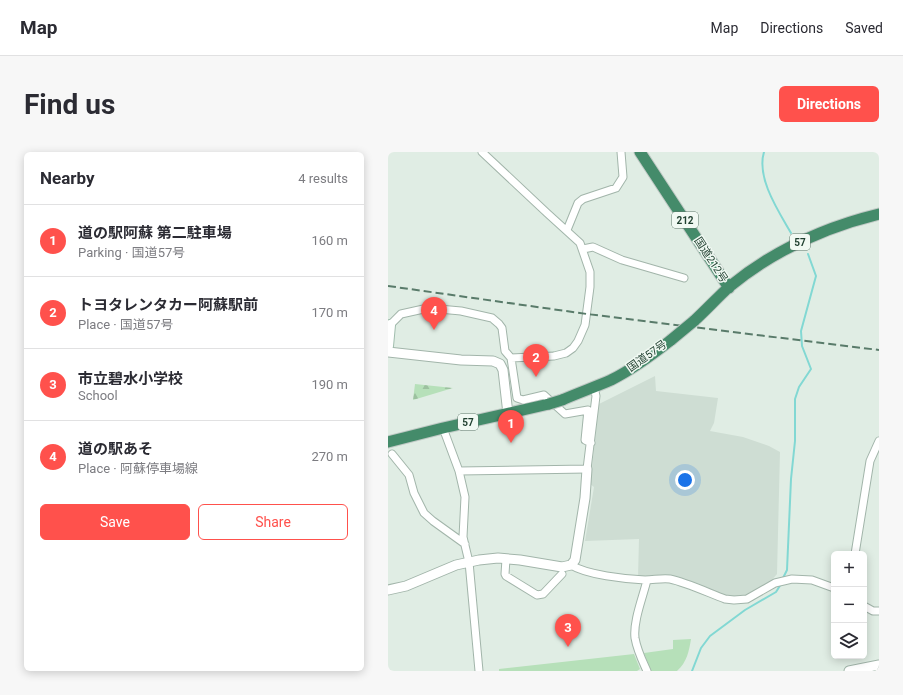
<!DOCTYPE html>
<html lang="en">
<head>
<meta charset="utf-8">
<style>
  :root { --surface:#fff; --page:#f7f7f7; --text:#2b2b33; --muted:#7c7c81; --line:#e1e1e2; --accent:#ff514c }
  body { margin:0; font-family:Roboto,"Noto Sans JP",sans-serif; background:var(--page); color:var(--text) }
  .controls { position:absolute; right:12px; bottom:12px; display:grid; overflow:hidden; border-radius:6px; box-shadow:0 2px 10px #0003 }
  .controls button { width:36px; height:36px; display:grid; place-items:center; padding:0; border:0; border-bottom:1px solid var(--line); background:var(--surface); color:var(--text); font:20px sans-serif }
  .you { position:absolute; left:297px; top:328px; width:14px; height:14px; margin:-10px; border:3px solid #fff; border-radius:50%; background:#1a73e8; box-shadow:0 0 0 6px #1a73e833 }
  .badge { display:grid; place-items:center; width:26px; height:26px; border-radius:50%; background:var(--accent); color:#fff; font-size:13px; font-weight:700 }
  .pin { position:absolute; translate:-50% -33px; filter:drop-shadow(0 1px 2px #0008) }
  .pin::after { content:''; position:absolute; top:21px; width:14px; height:12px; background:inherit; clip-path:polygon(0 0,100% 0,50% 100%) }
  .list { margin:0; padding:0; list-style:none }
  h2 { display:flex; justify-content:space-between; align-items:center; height:52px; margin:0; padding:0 16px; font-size:17px }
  h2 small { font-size:13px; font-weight:400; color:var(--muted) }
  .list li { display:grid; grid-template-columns:26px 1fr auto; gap:12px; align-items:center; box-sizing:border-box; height:72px; padding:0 16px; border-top:1px solid var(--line) }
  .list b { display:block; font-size:15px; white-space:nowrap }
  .list p { margin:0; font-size:13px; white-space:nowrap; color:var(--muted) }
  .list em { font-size:13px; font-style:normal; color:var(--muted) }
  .actions { display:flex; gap:8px; padding:12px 16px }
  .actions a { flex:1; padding:9px 0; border:1px solid var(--accent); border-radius:6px; text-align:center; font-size:14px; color:var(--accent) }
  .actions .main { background:var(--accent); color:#fff }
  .icon { flex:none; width:22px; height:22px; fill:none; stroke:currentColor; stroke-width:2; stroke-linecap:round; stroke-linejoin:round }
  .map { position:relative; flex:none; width:491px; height:519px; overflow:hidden; border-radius:6px }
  header { display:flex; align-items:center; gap:24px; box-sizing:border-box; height:56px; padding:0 20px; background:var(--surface); border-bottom:1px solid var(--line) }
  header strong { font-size:19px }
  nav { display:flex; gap:22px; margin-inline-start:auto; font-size:14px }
  .intro { display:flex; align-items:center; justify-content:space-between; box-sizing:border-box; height:96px; padding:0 24px }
  h1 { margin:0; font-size:28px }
  .button { padding:10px 18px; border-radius:6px; background:var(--accent); color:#fff; font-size:14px; font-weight:700 }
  main { display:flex; gap:24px; padding:0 24px }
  aside { flex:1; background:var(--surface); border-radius:6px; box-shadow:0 2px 10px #0003 }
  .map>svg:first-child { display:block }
  .built { fill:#ceddd3 }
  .green { fill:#b6e0b9 }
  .forest { fill:url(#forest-firs) }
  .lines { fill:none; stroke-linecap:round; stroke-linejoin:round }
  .stream { stroke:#82d8d3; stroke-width:2 }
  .minor-casing { stroke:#a2b5aa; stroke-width:9 }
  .tertiary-casing { stroke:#a2b5aa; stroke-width:11 }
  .secondary-casing { stroke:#a0bdad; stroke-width:12 }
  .trunk-casing { stroke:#c0c9c5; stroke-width:13 }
  .minor { stroke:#fff; stroke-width:7 }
  .tertiary { stroke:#fff; stroke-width:9 }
  .secondary { stroke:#fff; stroke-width:10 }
  .trunk { stroke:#448b6a; stroke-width:11 }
  .rail { stroke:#597b6a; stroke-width:2; stroke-dasharray:8 4; stroke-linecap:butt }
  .trunk-bridge-casing { stroke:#c0c9c5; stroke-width:13; stroke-linecap:butt }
  .trunk-bridge { stroke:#448b6a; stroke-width:11 }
  .labels { text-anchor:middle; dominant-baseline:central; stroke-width:3; stroke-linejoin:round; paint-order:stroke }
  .shield { fill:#f1f9f3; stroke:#5e776a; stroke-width:1 }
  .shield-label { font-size:10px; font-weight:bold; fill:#1f3f2f }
  .street-label { font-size:11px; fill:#1f3f2f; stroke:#f1f9f3 }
</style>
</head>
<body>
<header>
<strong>Map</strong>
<nav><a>Map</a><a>Directions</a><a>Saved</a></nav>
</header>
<div class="intro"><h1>Find us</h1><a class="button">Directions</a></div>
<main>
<aside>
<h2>Nearby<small>4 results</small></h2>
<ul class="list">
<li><span class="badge">1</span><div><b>道の駅阿蘇 第二駐車場</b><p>Parking · 国道57号</p></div><em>160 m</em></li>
<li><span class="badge">2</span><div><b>トヨタレンタカー阿蘇駅前</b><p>Place · 国道57号</p></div><em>170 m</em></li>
<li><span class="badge">3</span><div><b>市立碧水小学校</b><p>School</p></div><em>190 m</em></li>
<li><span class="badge">4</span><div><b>道の駅あそ</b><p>Place · 阿蘇停車場線</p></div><em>270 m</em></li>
</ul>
<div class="actions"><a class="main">Save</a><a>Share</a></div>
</aside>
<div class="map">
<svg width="491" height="519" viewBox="0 0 491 519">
  <defs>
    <pattern id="forest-firs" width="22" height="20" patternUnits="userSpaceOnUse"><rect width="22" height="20" fill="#b6e0b9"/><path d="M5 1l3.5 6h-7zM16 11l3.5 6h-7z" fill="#9cc19f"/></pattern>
  </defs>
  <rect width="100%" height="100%" fill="#e0ede4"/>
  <!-- built -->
  <path class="built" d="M 267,224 L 268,239 L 330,246 L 326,271 L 322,279 L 355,285 L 381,294 L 392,300 L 389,422 L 382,430 L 359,444 L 344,446 L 286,426 L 250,425 L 251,387 L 197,389 L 206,335 L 202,332 L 211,252 Z"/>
  <!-- green -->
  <path class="green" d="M 303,487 C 301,499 299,510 289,519 L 263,519 L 256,501 L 285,497 L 285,488 Z
    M 246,502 L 252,517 L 249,519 L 111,519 L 111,517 Z"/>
  <!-- forest -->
  <path class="forest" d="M 27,232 L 65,236 L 25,248 Z"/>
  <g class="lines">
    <!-- stream -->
    <path class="stream" d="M 376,0 C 368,26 391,60 403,81
      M 395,426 L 399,418 L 403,327 L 407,289 L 407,247 L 411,235 L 423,217 L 414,194 L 413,179 L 428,124 L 420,102
      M 304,519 L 313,496 L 322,484 L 357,458 L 388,440 L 393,432"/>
    <defs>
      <path id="minor" d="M 179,78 L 190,51 L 195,47 L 228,36 L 235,25 L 233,0
        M 195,97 L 205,95 L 234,108 L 296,126
        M 2,173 L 13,162 L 40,156 L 73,159 L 104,166 L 111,172 L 114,176 L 117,199 L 123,206 L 166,204 L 178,201 L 185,196 L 190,189 L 197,173 L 202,135 L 202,120 L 192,91 L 159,61 L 94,0
        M 123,206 L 129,246 L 135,248 L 156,243 L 177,262 L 200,258 L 197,288 L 203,291
        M 55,276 L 71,319 L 77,345 L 75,385 L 81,410 L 91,519
        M 4,302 L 21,323 L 26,341 L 36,361 L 45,369 L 77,392
        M 71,319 L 199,317 L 208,244 L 206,235
        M 467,402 L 482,309 L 491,289
        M 118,407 L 117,422 L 118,424 L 149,443 L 155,442 L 174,422
        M 183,413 C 199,423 237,427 257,428 C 266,428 273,426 282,427 C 297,430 321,441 337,447 L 346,448 L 359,447 L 387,431 L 404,427 L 424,428 L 446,436
        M 476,454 L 485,459 L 491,459
        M 259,519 C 254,508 249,498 247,486 C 245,469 255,445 259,428"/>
      <path id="tertiary" d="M 0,200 L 73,208 L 105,209 L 112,212 L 115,218 L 120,262
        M 0,438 L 18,434 L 68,413 L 91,408 L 110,406 L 132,408 L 174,415 L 183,413 L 187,408 L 197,346 L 199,317
        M 461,519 L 491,513"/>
      <path id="secondary" d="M 0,194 L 2,173"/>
      <path id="trunk" d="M 252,0 L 341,136
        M 306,169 C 318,158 329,146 341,135 C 385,99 437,75 491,62
        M 174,248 C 190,241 207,235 223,228 C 245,217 264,203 283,188
        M 0,290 L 55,276 L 161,252"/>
    </defs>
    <!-- minor casing -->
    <use href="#minor" class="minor-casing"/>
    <!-- tertiary casing -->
    <use href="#tertiary" class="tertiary-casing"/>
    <!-- secondary casing -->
    <use href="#secondary" class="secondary-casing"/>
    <!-- trunk casing -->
    <use href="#trunk" class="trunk-casing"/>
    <!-- minor -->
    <use href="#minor" class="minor"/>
    <!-- tertiary -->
    <use href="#tertiary" class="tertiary"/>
    <!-- secondary -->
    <use href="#secondary" class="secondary"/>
    <!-- trunk -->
    <use href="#trunk" class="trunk"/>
    <!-- rail -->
    <path class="rail" d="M 0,134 L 199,162 L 491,198"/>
    <defs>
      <path id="trunk-bridge" d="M 283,188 L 306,169
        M 161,252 L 174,248"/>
    </defs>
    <!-- trunk-bridge casing -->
    <use href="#trunk-bridge" class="trunk-bridge-casing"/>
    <!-- trunk-bridge -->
    <use href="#trunk-bridge" class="trunk-bridge"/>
  </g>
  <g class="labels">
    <!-- shield labels -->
    <g class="shield">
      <rect x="284" y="60" width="26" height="16" rx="3"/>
      <rect x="402" y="82" width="20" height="16" rx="3"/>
      <rect x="70" y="262" width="20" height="16" rx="3"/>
    </g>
    <g class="shield-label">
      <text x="297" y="68">212</text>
      <text x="412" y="90">57</text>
      <text x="80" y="270">57</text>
    </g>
    <!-- street labels -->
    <g class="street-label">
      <text transform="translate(323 108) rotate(57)">国道212号</text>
      <text transform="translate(259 204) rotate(-35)">国道57号</text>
    </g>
  </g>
</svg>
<div class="controls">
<button>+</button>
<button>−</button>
<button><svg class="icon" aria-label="layers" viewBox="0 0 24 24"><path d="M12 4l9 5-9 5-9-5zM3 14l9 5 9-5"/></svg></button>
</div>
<div class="you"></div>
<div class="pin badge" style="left:123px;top:291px">1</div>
<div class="pin badge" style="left:148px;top:225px">2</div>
<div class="pin badge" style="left:180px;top:495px">3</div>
<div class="pin badge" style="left:46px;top:178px">4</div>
</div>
</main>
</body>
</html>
